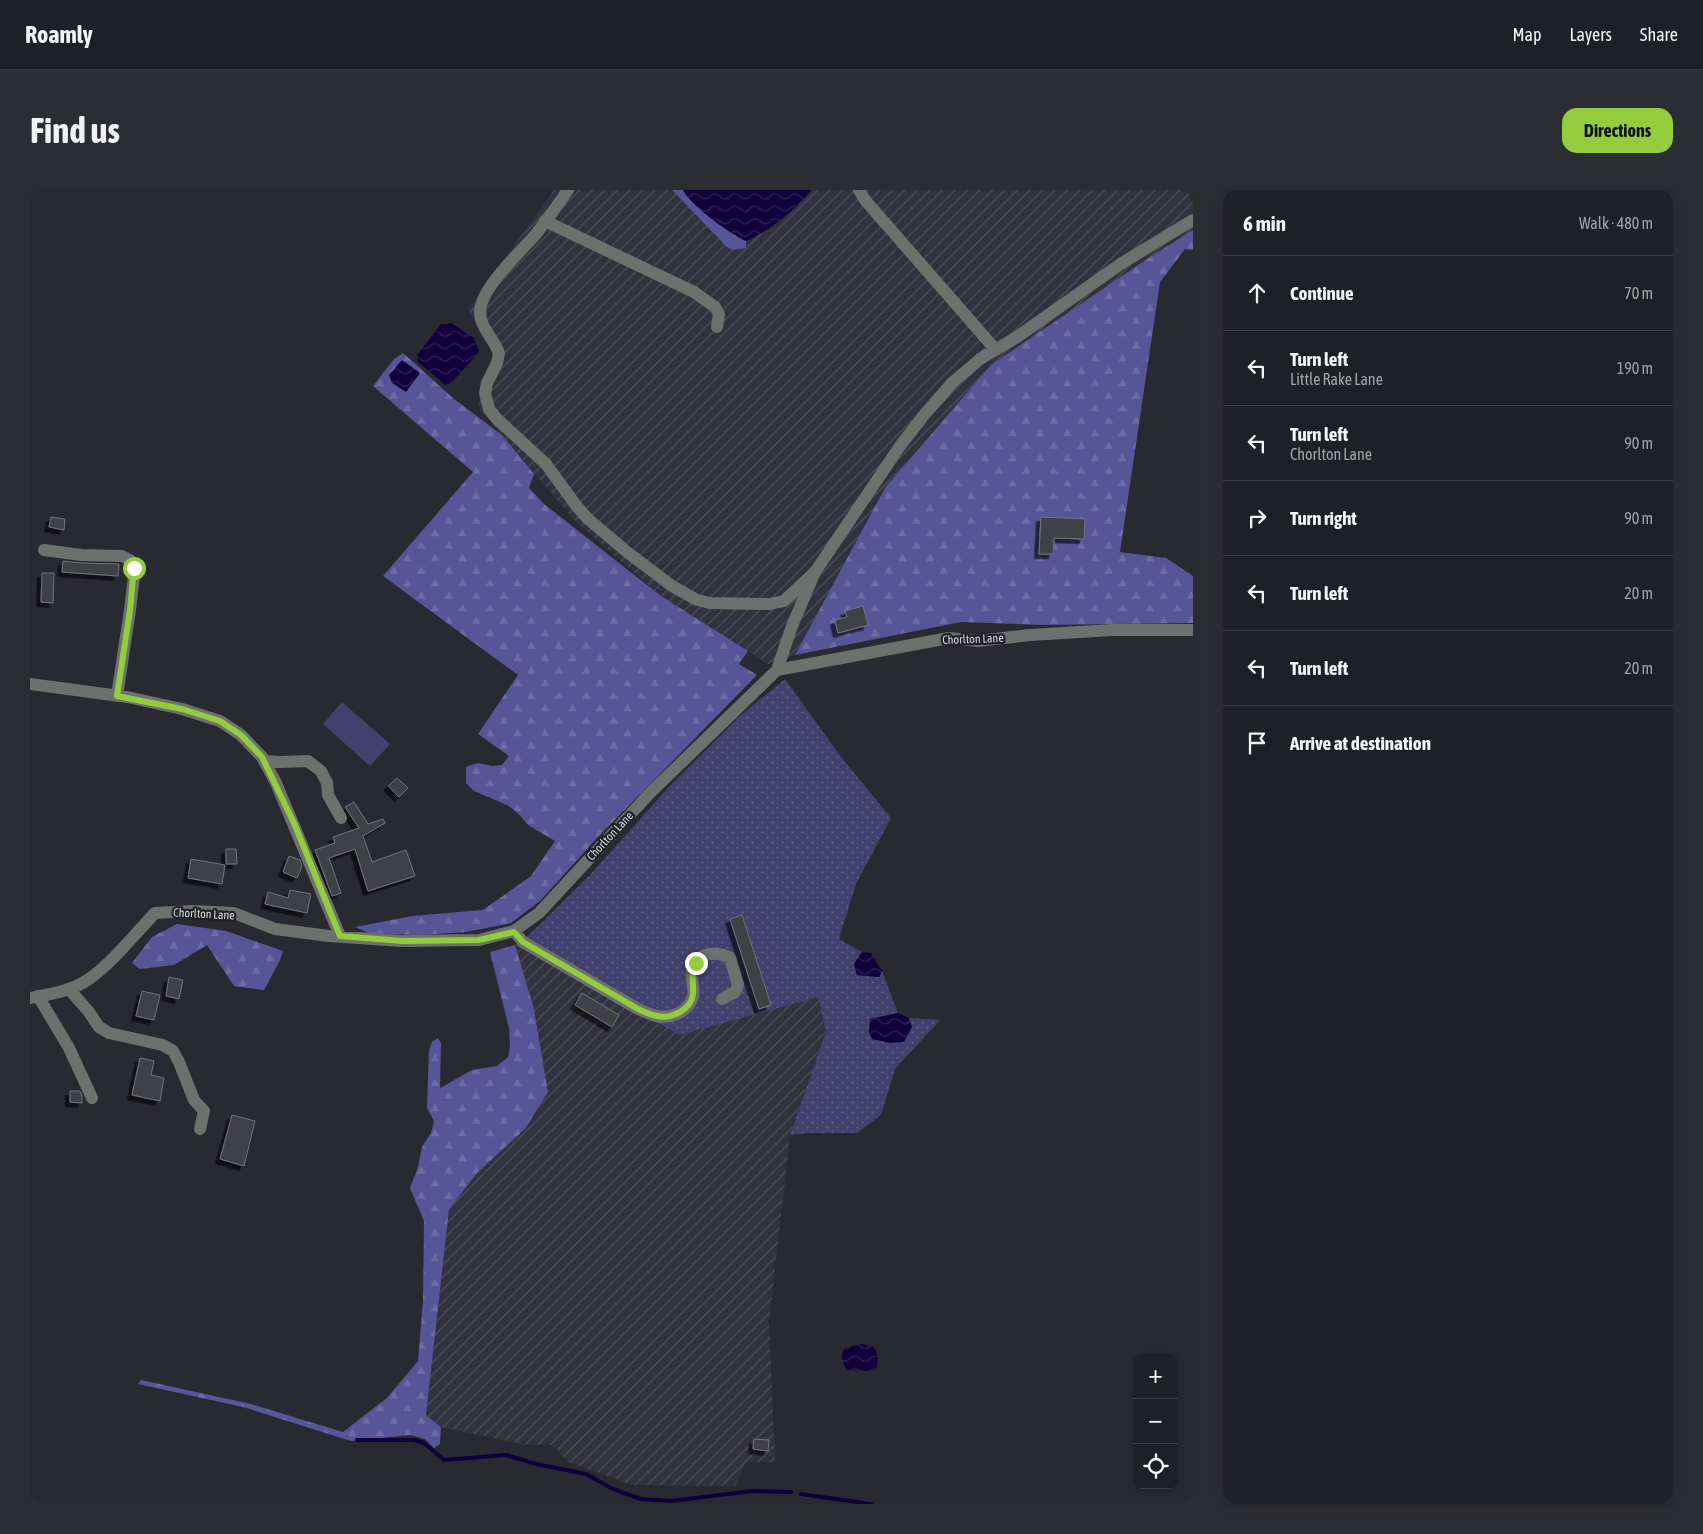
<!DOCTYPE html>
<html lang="en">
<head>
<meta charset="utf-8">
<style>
  :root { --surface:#1f2025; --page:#2c2d32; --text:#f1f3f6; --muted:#a1a3a7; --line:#3c3e42; --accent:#93cd3d }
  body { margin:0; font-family:"Asap Condensed",sans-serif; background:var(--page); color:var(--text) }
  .controls { position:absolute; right:15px; bottom:15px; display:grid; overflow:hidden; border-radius:10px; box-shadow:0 2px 8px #0003 }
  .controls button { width:45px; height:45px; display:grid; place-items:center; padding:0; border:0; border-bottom:1px solid var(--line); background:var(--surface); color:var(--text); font:25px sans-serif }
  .stop { position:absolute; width:15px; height:15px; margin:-11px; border:4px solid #93cd3d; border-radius:50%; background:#fff }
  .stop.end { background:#93cd3d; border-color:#fff; box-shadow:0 1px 5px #0008 }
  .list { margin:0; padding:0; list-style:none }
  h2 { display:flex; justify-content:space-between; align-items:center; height:65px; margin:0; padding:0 20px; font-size:21px }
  h2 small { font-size:16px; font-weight:400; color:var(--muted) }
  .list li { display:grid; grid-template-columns:32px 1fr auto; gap:15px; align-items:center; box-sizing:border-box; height:75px; padding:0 20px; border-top:1px solid var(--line) }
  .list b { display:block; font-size:19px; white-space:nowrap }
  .list p { margin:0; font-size:16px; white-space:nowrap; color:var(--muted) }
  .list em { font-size:16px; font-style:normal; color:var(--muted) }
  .icon { flex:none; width:28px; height:28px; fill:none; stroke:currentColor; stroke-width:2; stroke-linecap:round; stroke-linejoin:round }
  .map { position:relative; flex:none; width:1163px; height:1314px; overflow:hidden; border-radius:15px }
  header { display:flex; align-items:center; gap:30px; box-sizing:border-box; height:70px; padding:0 25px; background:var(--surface); border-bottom:1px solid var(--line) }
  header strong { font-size:24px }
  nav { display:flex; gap:28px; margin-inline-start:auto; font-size:18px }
  .intro { display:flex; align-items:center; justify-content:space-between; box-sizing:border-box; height:120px; padding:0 30px }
  h1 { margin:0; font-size:35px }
  .button { padding:12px 22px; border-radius:15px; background:var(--accent); color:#111; font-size:18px; font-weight:700 }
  main { display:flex; gap:30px; padding:0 30px }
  aside { flex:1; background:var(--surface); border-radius:15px; box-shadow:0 2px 8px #0003 }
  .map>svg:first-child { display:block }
  .industrial { fill:url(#industrial-furrows) }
  .grass { fill:url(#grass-dots) }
  .forest { fill:url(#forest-firs) }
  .garden { fill:#42416e }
  .water { fill:url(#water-waves) }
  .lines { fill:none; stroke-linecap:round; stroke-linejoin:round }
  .stream { stroke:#10003b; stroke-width:4 }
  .building { fill:#3f3f47; stroke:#72737b; filter:url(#shadow) }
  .minor { stroke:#6e706d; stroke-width:12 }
  .route { stroke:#93cd3d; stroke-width:6 }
  .labels { text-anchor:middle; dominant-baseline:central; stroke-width:4.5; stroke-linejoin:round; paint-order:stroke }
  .street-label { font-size:12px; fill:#d6d6db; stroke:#202027 }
</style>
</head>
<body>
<header>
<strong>Roamly</strong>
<nav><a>Map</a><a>Layers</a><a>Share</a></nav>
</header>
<div class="intro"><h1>Find us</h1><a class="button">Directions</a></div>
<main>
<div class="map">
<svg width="1163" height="1314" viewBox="0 0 1163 1314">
  <defs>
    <pattern id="industrial-furrows" width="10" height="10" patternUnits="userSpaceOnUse" patternTransform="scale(1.25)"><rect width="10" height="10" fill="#32323f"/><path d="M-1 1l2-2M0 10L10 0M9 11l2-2" fill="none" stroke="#4f4f5a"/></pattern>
    <pattern id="grass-dots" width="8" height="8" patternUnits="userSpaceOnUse" patternTransform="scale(1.25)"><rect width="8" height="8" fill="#42416e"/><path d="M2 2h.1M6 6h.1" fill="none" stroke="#5d5c82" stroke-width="1.8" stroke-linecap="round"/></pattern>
    <pattern id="forest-firs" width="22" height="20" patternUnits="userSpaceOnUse" patternTransform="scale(1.25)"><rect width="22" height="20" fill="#575498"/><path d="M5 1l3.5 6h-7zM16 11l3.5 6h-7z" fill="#6e6ca6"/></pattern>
    <pattern id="water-waves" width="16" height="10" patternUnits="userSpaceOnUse" patternTransform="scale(1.25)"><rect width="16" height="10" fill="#10003b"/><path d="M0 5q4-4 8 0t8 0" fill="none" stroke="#322457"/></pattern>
    <filter id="shadow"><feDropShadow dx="-4.5" dy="4.5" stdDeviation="0" flood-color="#0009"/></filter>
  </defs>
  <rect width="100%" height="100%" fill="#292a31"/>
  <!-- industrial -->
  <path class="industrial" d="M 524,0 L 1163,0 L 1163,40 L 1117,69 L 855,298 L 765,465 L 738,474 L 631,406 L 545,331 L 448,217 L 464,164 L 438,119 Z
    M 485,755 L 650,845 L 788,806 L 796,842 L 760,945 L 739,1132 L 745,1272 L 716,1272 L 705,1296 L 602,1295 L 538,1272 L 522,1255 L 496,1255 L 411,1237 L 396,1225 L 419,1020 L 446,984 L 495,939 L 518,902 L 504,819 Z"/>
  <!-- grass -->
  <path class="grass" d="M 755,489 L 808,563 L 861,628 L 826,694 L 809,749 L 832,762 L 824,774 L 827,785 L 849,787 L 852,781 L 868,823 L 840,829 L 839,842 L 842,849 L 861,853 L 882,837 L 879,828 L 910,830 L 865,879 L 851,925 L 827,943 L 777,943 L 760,945 L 796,842 L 788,807 L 650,845 L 485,755 L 500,744 L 560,685 L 637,599 L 710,526 Z"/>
  <!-- forest -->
  <path class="forest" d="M 642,0 L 653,0 C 661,16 699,43 716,51 L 716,58 L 702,60 L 697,57 Z
    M 1163,40 L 1163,60 L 1155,59 L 1130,92 L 1090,362 L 1136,368 L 1163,386 L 1163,433 L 1012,435 L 931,432 L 765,465 L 855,298 L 961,175 L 1117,69 Z
    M 373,163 L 424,209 L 472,245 L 504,284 L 499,298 L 514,314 L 631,406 L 718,461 L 709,474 L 727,485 L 567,648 L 510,711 L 481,733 L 436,742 L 387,745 L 339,743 L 325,737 L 382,726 L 453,720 L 501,686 L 525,651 L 498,635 L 488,623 L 477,615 L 444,601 L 436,593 L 436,577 L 448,573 L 462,576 L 472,575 L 479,566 L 448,544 L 488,485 L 353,386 L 443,282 L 343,196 L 364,169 Z
    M 147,734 L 196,741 L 253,761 L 250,770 L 234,800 L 204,796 L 177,755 L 144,775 L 110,779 L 102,773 L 122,747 Z
    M 485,755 L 504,819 L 518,902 L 495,939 L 446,984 L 419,1020 L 396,1225 L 411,1237 L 410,1254 L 404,1258 L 395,1249 L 380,1245 L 321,1251 L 213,1217 L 108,1194 L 111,1190 L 221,1214 L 313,1242 L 357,1208 L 388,1171 L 393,1111 L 394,1031 L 380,998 L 388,977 L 392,957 L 401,943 L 404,931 L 397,918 L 399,860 L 402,852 L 408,848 L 411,853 L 410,898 L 442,880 L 467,876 L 478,867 L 480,857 L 479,838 L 460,762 Z"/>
  <!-- garden -->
  <path class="garden" d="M 312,512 L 360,554 L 340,576 L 293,534 Z"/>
  <!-- water -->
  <path class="water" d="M 653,0 L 782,0 C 763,21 742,40 716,51 C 699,43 661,16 653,0 Z
    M 421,133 L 444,148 L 449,161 C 440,174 428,184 418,197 L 388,172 L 387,165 L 411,134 Z
    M 372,170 L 390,183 L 376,202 L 362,193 L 359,185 Z
    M 832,762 L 841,763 L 852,781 L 849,787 L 827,785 L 824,774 Z
    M 868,823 L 879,828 L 882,837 L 874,852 L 861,853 L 842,849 L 839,842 L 840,829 Z
    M 832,1154 L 844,1157 L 848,1166 L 847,1177 L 841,1181 L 818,1180 C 811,1173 811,1168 814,1158 Z"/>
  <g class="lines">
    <!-- stream -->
    <path class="stream" d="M 327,1250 L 384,1250 L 394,1253 L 414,1270 L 476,1265 L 506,1274 L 556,1284 L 583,1299 L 611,1309 L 641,1311 L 722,1301 L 761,1302
      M 771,1304 L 841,1314"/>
  </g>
  <!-- building -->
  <path class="building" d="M 21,327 L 35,329 L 34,340 L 19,337 Z
    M 1011,327 L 1055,329 L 1054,349 L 1024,348 L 1023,364 L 1009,364 Z
    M 33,371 L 51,373 L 89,374 L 88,386 L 32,382 Z
    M 12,383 L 24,383 L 23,413 L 11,412 Z
    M 833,416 L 838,435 L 808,443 L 805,430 L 817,427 L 815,421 Z
    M 367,588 L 378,598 L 369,607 L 358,596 Z
    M 324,612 L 338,634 L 353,629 L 355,633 L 333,646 L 342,672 L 376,660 L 385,686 L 338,701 L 325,659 L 299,668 L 311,703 L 302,706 L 285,660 L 305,653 L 303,647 L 329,638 L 315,617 Z
    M 196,659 L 206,659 L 207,674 L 196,674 Z
    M 259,666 L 270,670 L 272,676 L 267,688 L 253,682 Z
    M 161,669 L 195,675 L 192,694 L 158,688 Z
    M 260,700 L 281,704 L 277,723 L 235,714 L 238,702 L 258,708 Z
    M 712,725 L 741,815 L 729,819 L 700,729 Z
    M 139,787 L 153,790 L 149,809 L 136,806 Z
    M 112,801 L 130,805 L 124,830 L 106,826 Z
    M 552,803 L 589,825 L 582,837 L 545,815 Z
    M 110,868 L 124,871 L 121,885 L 134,888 L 130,911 L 102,905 Z
    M 40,901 L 50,901 L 52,906 L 52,913 L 40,912 Z
    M 202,925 L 225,931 L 214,976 L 190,969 Z
    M 724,1249 L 739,1250 L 738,1261 L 723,1259 Z"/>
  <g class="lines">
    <!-- minor -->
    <path class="minor" d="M 538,0 C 528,15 517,30 506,44 C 490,63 451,97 450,122 C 450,137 464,149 469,163 L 467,173 L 457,193 L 455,203 L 459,219 L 467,229 L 516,274 L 545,314 L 557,328 L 597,362 L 642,396 L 667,410 L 680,413 L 740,414 L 754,411 L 785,382
      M 829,0 L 835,10 L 966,160
      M 515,31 L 664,102 L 685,117 L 689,124 L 687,137
      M 14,360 L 51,365 L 92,366 L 100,370 L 105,378 L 100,420 L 87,506
      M 747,480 L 762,436 L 785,382 L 870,256 L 894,225 L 922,193 L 950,169 L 987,147 L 1092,73 L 1163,30
      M 0,494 L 97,507 L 152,519 L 190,531 L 211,545 L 232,567 L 246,593 L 310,746
      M 234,571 L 250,572 L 278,571 L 283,575 L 291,581 L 297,593 L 298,605 L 311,628
      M 484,741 L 493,752 L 608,819 C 614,822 620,824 626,826 C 641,829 659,822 663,806 C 665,797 660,788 662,779 C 665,762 688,761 700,768 L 708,795 L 705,802 L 692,809
      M 39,799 L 59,822 L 69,837 L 79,843 L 133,855 L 143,861 L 149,872 L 164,910 L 174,921 L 170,939
      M 8,806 L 39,858 L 62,908
      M 0,808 C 20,804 42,801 59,789 C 83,772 105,744 125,723 L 163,721 L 204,723 L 245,739 L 299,746 L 372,751 L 449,750 L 484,741 L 509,723 L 621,602 L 747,480 L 919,448 L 948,451 L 1000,445 L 1082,440 L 1163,440"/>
  </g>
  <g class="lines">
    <!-- route -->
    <path class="route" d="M 104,378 L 100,420 L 87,506 L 152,519 L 190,531 L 211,545 L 232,567 L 264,633 L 310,746 L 372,751 L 449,750 L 484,742 L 493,752 L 608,819 C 614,822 620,825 627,826 C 642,829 661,820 663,804 C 664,792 660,783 666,773"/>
  </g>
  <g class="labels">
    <!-- street labels -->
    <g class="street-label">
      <text transform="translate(943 449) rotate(-2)">Chorlton Lane</text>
      <text transform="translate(580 646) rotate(-47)">Chorlton Lane</text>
      <text transform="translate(174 724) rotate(3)">Chorlton Lane</text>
    </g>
  </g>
</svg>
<div class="controls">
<button>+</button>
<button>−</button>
<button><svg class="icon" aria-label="locate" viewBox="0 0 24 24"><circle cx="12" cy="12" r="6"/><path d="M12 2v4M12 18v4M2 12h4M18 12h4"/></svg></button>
</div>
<div class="stop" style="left:104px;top:378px"></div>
<div class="stop end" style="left:666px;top:773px"></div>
</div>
<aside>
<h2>6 min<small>Walk · 480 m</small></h2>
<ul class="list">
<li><svg class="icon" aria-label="ahead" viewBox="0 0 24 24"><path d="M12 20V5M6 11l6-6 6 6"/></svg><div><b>Continue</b></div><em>70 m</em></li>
<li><svg class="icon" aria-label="left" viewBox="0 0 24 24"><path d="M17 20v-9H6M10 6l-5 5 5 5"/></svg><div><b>Turn left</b><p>Little Rake Lane</p></div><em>190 m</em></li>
<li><svg class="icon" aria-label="left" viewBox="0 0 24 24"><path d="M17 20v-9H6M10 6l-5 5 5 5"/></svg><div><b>Turn left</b><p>Chorlton Lane</p></div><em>90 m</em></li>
<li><svg class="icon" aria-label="right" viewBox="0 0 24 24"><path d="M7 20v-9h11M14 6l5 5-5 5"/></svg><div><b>Turn right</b></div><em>90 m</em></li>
<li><svg class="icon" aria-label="left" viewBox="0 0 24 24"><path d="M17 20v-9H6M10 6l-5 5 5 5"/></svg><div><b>Turn left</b></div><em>20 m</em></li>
<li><svg class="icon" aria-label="left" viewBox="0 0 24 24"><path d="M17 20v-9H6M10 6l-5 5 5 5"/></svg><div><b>Turn left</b></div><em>20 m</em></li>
<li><svg class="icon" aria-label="arrive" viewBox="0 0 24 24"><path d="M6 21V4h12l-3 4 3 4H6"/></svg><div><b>Arrive at destination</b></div></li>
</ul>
</aside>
</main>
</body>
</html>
